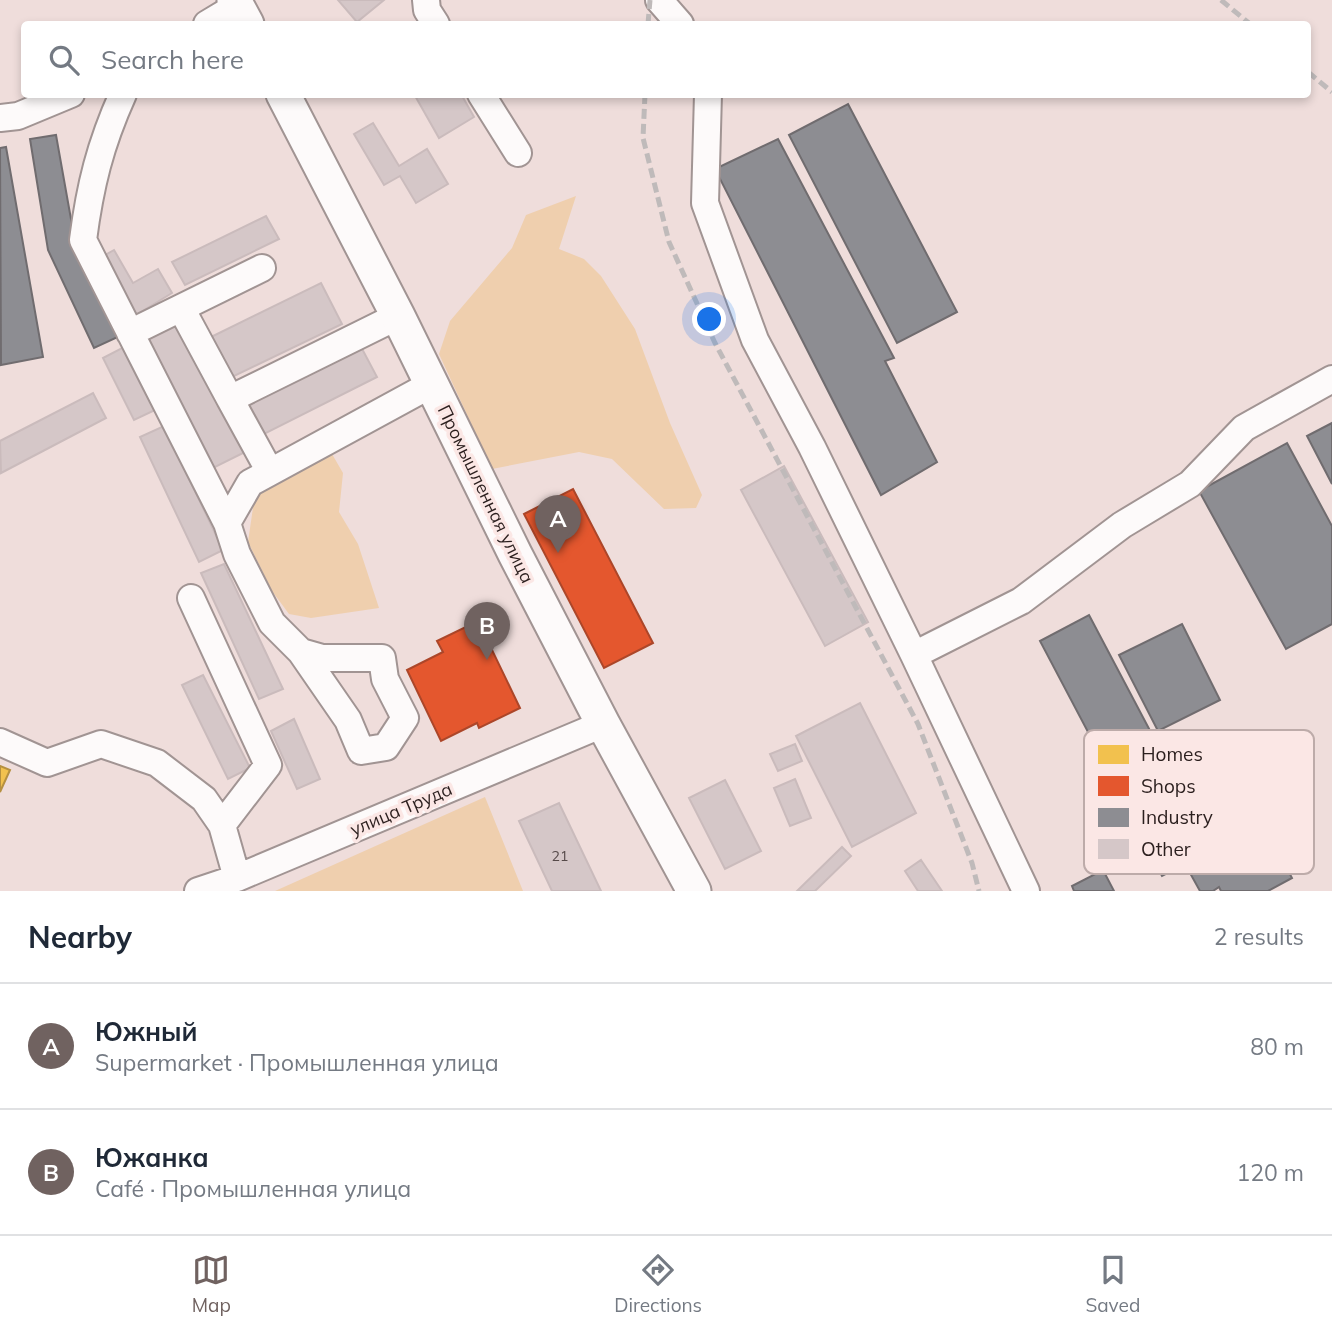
<!DOCTYPE html>
<html lang="en">
<head>
<meta charset="utf-8">
<style>
  :root { --surface:#fff; --page:#f6f6f7; --text:#1f2937; --muted:#747a83; --line:#e0e1e3; --accent:#706260 }
  body { margin:0; font-family:Mulish,sans-serif; background:var(--page); color:var(--text) }
  .you { position:absolute; left:710px; top:320px; width:24px; height:24px; margin:-18px; border:5px solid #fff; border-radius:50%; background:#1a73e8; box-shadow:0 0 0 10px #1a73e833 }
  .badge { display:grid; place-items:center; width:46px; height:46px; border-radius:50%; background:var(--accent); color:#fff; font-size:23px; font-weight:700 }
  .pin { position:absolute; translate:-50% -58px; filter:drop-shadow(0 2px 4px #0008) }
  .pin::after { content:''; position:absolute; top:37px; width:24px; height:21px; background:inherit; clip-path:polygon(0 0,100% 0,50% 100%) }
  .list { margin:0; padding:0; list-style:none }
  h2 { display:flex; justify-content:space-between; align-items:center; height:91px; margin:0; padding:0 28px; font-size:30px }
  h2 small { font-size:23px; font-weight:400; color:var(--muted) }
  .list li { display:grid; grid-template-columns:46px 1fr auto; gap:21px; align-items:center; box-sizing:border-box; height:126px; padding:0 28px; border-top:2px solid var(--line) }
  .list b { display:block; font-size:26px; white-space:nowrap }
  .list p { margin:0; font-size:23px; white-space:nowrap; color:var(--muted) }
  .list em { font-size:23px; font-style:normal; color:var(--muted) }
  .icon { flex:none; width:38px; height:38px; fill:none; stroke:currentColor; stroke-width:2; stroke-linecap:round; stroke-linejoin:round }
  .map { position:relative; flex:none; width:1332px; height:891px; overflow:hidden }
  .search { position:absolute; background:var(--surface); box-shadow:0 4px 10px #0003; left:21px; right:21px; top:21px; height:77px; display:flex; align-items:center; gap:18px; box-sizing:border-box; padding:0 24px; border-radius:7px; color:var(--muted); font-size:26px }
  .sheet { height:343px; background:var(--surface) }
  nav { display:flex; justify-content:space-around; align-items:center; box-sizing:border-box; height:98px; border-top:2px solid var(--line); background:var(--surface); font-size:19px; color:var(--muted) }
  nav a { display:grid; justify-items:center; gap:4px }
  nav .on { color:var(--accent) }
  .map>svg:first-child { display:block }
  .green { fill:#efcfae }
  .homes { fill:#f2c14e; stroke:#b69040; stroke-width:2 }
  .shops { fill:#e4572e; stroke:#ac4629; stroke-width:2 }
  .industry { fill:#8d8d92; stroke:#706c6f; stroke-width:2 }
  .building { fill:#d5c7c8; stroke:#cabbbc; stroke-width:2 }
  .lines { fill:none; stroke-linecap:round; stroke-linejoin:round }
  .minor-casing { stroke:#a19493; stroke-width:30 }
  .major-casing { stroke:#a19493; stroke-width:37 }
  .minor { stroke:#fdfafa; stroke-width:26 }
  .major { stroke:#fdfafa; stroke-width:33 }
  .rail { stroke:#bfbaba; stroke-width:5; stroke-dasharray:10 5; stroke-linecap:butt }
  .labels { text-anchor:middle; dominant-baseline:central; stroke-width:7; stroke-linejoin:round; paint-order:stroke }
  .number-label { font-size:14px; fill:#564a49 }
  .street-label { font-size:18px; fill:#2b1f1e; stroke:#fbe7e5 }
  .key { fill:#fbe7e5; stroke:#bdaba9; stroke-width:2 }
  .key-label { font-size:19px; fill:#2b1f1e }
</style>
</head>
<body>
<div class="map">
<svg width="1332" height="891" viewBox="0 0 1332 891">
  <rect width="100%" height="100%" fill="#efdddb"/>
  <!-- green -->
  <path class="green" d="M 576,196 L 559,249 L 584,259 L 601,276 L 635,329 L 670,423 L 702,495 L 696,508 L 664,509 L 612,459 L 579,452 L 492,469 L 439,354 L 450,321 L 512,248 L 526,215 Z
    M 332,454 L 343,473 L 339,512 L 358,544 L 379,608 L 311,618 L 289,614 L 272,591 L 248,542 L 255,494 Z
    M 485,797 L 523,891 L 275,891 Z"/>
  <!-- homes -->
  <path class="homes" d="M 0,766 L 10,770 L 0,792 Z"/>
  <!-- shops -->
  <path class="shops" d="M 573,489 L 653,643 L 604,668 L 524,514 Z
    M 478,621 L 520,708 L 479,728 L 477,723 L 441,741 L 407,670 L 443,652 L 437,641 Z"/>
  <!-- industry -->
  <path class="industry" d="M 848,104 L 957,312 L 897,343 L 789,135 Z
    M 56,135 L 74,236 L 122,335 L 94,348 L 48,250 L 30,139 Z
    M 778,139 L 894,358 L 885,361 L 937,462 L 881,495 L 715,169 Z
    M 6,147 L 43,357 L 1,365 L 0,148 Z
    M 1332,423 L 1332,484 L 1307,436 Z
    M 1287,443 L 1332,526 L 1332,624 L 1286,649 L 1199,491 Z
    M 1089,615 L 1175,778 L 1126,804 L 1040,641 Z
    M 1182,624 L 1220,700 L 1158,731 L 1119,655 Z
    M 1175,788 L 1201,839 L 1243,817 L 1253,835 L 1266,828 L 1292,878 L 1268,891 L 1221,891 L 1219,887 L 1213,891 L 1200,891 L 1185,864 L 1162,876 L 1128,813 Z
    M 1103,870 L 1114,891 L 1074,891 L 1072,886 Z"/>
  <!-- building -->
  <path class="building" d="M 338,0 L 384,0 L 357,22 Z
    M 414,94 L 461,94 L 474,117 L 439,138 Z
    M 373,123 L 399,166 L 427,149 L 448,184 L 416,203 L 400,176 L 384,185 L 354,134 Z
    M 266,216 L 279,239 L 185,285 L 172,262 Z
    M 114,250 L 133,283 L 158,269 L 172,293 L 131,318 L 98,259 Z
    M 321,283 L 342,324 L 232,377 L 211,337 Z
    M 178,319 L 245,452 L 211,469 L 142,337 Z
    M 360,345 L 377,377 L 264,434 L 247,402 Z
    M 124,347 L 155,410 L 134,420 L 103,358 Z
    M 93,393 L 106,418 L 1,473 L 0,441 Z
    M 164,426 L 223,550 L 199,562 L 140,437 Z
    M 784,466 L 868,622 L 825,646 L 741,490 Z
    M 224,564 L 283,689 L 259,699 L 201,573 Z
    M 203,675 L 250,768 L 228,779 L 182,685 Z
    M 860,703 L 916,813 L 852,847 L 796,736 Z
    M 294,719 L 320,779 L 297,789 L 271,731 Z
    M 795,744 L 802,761 L 778,771 L 770,754 Z
    M 795,779 L 811,818 L 790,826 L 774,788 Z
    M 725,780 L 761,851 L 725,869 L 689,798 Z
    M 559,803 L 601,891 L 552,891 L 519,821 Z
    M 842,847 L 851,856 L 815,891 L 797,891 Z
    M 921,860 L 942,891 L 918,891 L 905,871 Z"/>
  <g class="lines">
    <defs>
      <path id="minor" d="M 426,0 L 427,10 L 436,24
        M 659,0 L 680,24
        M 207,24 L 237,6
        M 123,94 C 100,145 90,186 83,240 L 227,523
        M 481,94 L 518,153
        M 708,94 L 705,203 L 755,340 L 812,447 L 914,655 L 1026,891
        M 0,118 L 18,116 L 71,94
        M 181,308 L 230,399
        M 130,333 L 262,268
        M 270,472 L 230,399 L 398,316
        M 191,598 L 268,765 L 222,825
        M 301,652 L 322,658 L 382,658 L 385,679 L 405,718 L 386,747 L 361,751 L 348,720 L 301,652 L 272,623 L 237,554 L 227,523 L 250,483 L 432,384
        M 914,655 L 1021,601 L 1122,525 L 1190,484 L 1244,428 L 1332,379
        M 0,742 L 47,763 L 101,744 L 157,763 L 204,799 L 222,825 L 237,878
        M 198,891 L 237,878 L 603,724"/>
      <path id="major" d="M 234,0 L 247,24
        M 283,94 L 398,316 L 515,554 L 603,724 L 694,891"/>
    </defs>
    <!-- minor casing -->
    <use href="#minor" class="minor-casing"/>
    <!-- major casing -->
    <use href="#major" class="major-casing"/>
    <!-- minor -->
    <use href="#minor" class="minor"/>
    <!-- major -->
    <use href="#major" class="major"/>
    <!-- rail -->
    <path class="rail" d="M 1221,0 L 1250,24
      M 648,24 L 650,0
      M 1308,72 L 1332,92
      M 645,94 L 643,138 L 669,242 L 715,343 L 918,724 L 972,863 L 979,891"/>
  </g>
  <g class="labels">
    <!-- number labels -->
    <g class="number-label">
      <text x="560" y="856">21</text>
    </g>
    <!-- street labels -->
    <g class="street-label">
      <text transform="translate(486 494) rotate(64)">Промышленная улица</text>
      <text transform="translate(401 809) rotate(-23)">улица Труда</text>
    </g>
  </g>
  <!-- legend -->
  <rect x="1084" y="730" width="230" height="144" rx="10" class="key"/>
  <rect x="1098" y="745" width="31" height="19" fill="#f2c14e"/>
  <rect x="1098" y="776" width="31" height="20" fill="#e4572e"/>
  <rect x="1098" y="808" width="31" height="19" fill="#8d8d92"/>
  <rect x="1098" y="839" width="31" height="20" fill="#d5c7c8"/>
  <g class="key-label">
    <text x="1141" y="761">Homes</text>
    <text x="1141" y="793">Shops</text>
    <text x="1141" y="824">Industry</text>
    <text x="1141" y="856">Other</text>
  </g>
</svg>
<div class="you"></div>
<div class="pin badge" style="left:558px;top:553px">A</div>
<div class="pin badge" style="left:487px;top:660px">B</div>
<div class="search"><svg class="icon" aria-label="search" viewBox="0 0 24 24"><circle cx="10" cy="10" r="6"/><path d="M15 15l6 6"/></svg>Search here</div>
</div>
<section class="sheet">
<h2>Nearby<small>2 results</small></h2>
<ul class="list">
<li><span class="badge">A</span><div><b>Южный</b><p>Supermarket · Промышленная улица</p></div><em>80 m</em></li>
<li><span class="badge">B</span><div><b>Южанка</b><p>Café · Промышленная улица</p></div><em>120 m</em></li>
</ul>
</section>
<nav>
<a class="on"><svg class="icon" aria-label="map" viewBox="0 0 24 24"><path d="M3 6l6-2 6 2 6-2v14l-6 2-6-2-6 2zM9 4v14M15 6v14"/></svg>Map</a>
<a><svg class="icon" aria-label="directions" viewBox="0 0 24 24"><path d="M12 3l9 9-9 9-9-9zM9 14v-3h6M13 9l2 2-2 2"/></svg>Directions</a>
<a><svg class="icon" aria-label="saved" viewBox="0 0 24 24"><path d="M7 4h10v16l-5-4-5 4z"/></svg>Saved</a>
</nav>
</body>
</html>
